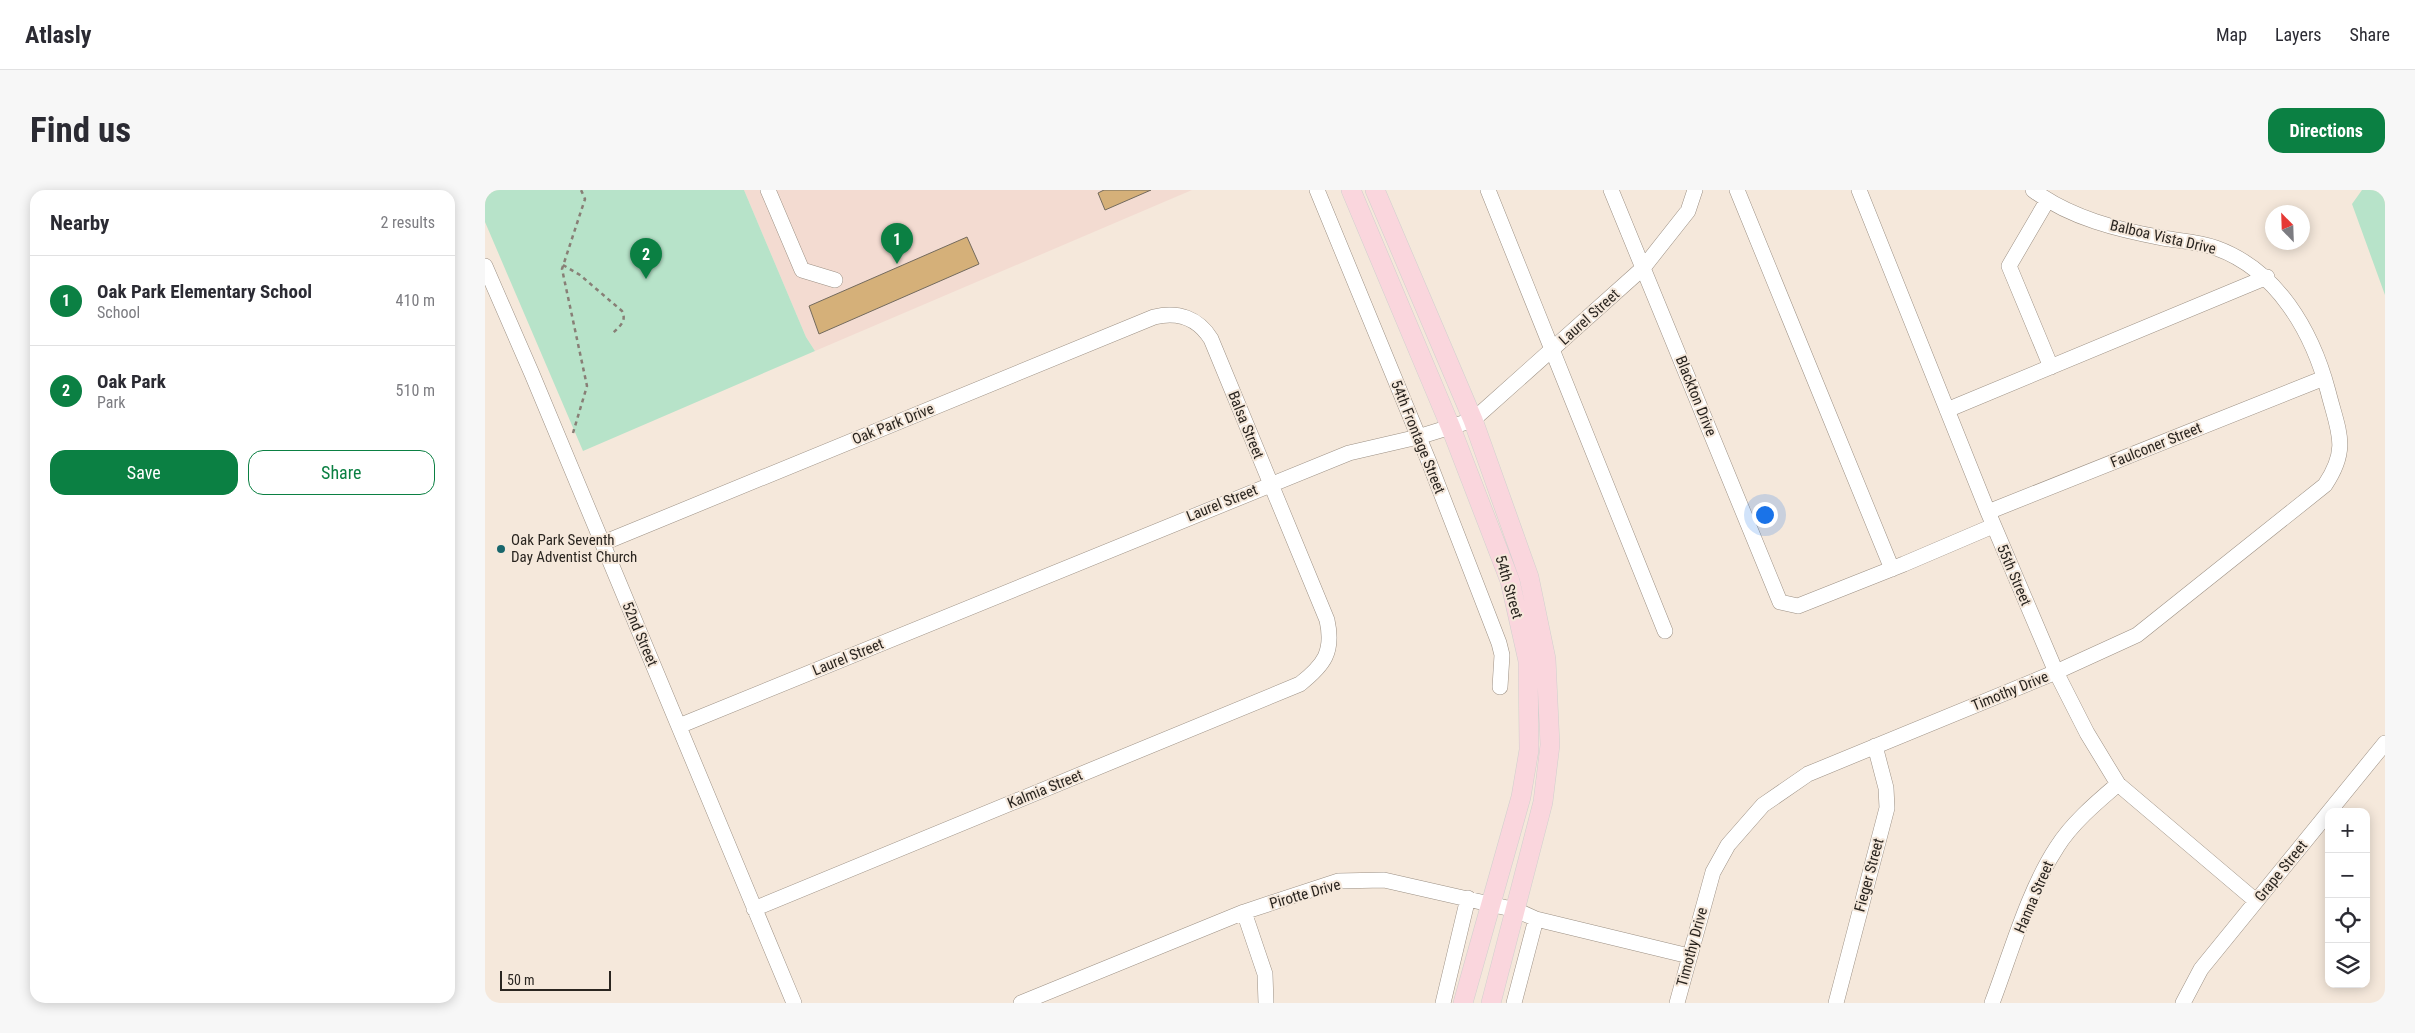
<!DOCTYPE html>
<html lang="en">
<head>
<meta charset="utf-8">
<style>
  :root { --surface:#fff; --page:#f7f7f7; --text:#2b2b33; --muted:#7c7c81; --line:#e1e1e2; --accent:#0b8043 }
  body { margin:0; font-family:"Roboto Condensed",sans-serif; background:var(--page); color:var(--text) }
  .controls { position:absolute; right:15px; bottom:15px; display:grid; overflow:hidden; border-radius:10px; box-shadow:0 2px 12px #0003 }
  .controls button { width:45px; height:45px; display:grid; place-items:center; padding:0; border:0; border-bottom:1px solid var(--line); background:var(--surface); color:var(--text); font:25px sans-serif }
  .compass { position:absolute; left:1780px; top:15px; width:45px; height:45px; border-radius:50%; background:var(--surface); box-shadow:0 2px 12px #0003; rotate:337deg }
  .scale { position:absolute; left:15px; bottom:12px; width:111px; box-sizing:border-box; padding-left:5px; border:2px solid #2a2520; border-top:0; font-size:14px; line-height:18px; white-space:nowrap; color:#2a2520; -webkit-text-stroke:4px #f5e8db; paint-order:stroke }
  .you { position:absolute; left:1279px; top:324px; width:18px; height:18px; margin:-12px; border:4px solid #fff; border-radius:50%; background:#1a73e8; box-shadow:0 0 0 8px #1a73e833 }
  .badge { display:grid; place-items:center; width:32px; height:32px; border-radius:50%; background:var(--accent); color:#fff; font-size:16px; font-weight:700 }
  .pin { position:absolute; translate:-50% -41px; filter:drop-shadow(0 1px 2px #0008) }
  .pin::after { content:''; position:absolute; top:26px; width:18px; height:15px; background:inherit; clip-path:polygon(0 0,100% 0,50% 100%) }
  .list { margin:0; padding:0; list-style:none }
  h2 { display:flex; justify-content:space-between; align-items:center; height:65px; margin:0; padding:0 20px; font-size:21px }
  h2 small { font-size:16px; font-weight:400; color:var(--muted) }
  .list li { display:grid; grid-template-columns:32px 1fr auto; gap:15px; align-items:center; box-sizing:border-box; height:90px; padding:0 20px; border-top:1px solid var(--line) }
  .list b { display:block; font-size:19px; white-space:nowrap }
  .list p { margin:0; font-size:16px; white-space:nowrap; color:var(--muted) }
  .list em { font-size:16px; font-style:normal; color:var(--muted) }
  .actions { display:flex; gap:10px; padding:15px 20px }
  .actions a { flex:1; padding:11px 0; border:1px solid var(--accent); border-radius:15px; text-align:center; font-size:18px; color:var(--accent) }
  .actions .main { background:var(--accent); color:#fff }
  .icon { flex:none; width:28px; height:28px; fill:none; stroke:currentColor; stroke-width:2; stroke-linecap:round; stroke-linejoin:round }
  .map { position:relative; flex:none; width:1900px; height:813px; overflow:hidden; border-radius:15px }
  header { display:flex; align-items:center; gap:30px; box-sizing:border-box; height:70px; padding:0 25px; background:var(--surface); border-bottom:1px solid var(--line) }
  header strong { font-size:24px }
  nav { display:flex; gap:28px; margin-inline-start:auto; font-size:18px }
  .intro { display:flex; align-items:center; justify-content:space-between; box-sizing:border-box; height:120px; padding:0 30px }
  h1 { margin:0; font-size:35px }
  .button { padding:12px 22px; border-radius:15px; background:var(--accent); color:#fff; font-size:18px; font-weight:700 }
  main { display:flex; gap:30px; padding:0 30px }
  aside { flex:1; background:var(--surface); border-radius:15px; box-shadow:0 2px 12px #0003 }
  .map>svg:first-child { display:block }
  .education { fill:#f3dbd1 }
  .green { fill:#b7e3c9 }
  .building { fill:#d5b079; stroke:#736a5d }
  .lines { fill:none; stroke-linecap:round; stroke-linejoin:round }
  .minor-casing { stroke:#9c9084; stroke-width:16 }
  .major-casing { stroke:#d0cfce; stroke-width:20 }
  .path { stroke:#887f76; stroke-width:2.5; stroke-dasharray:4 4; stroke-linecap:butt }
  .minor { stroke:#fff; stroke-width:15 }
  .major { stroke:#fad6dd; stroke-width:19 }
  .poi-dot { fill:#18666c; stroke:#f5e8db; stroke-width:2 }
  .labels { text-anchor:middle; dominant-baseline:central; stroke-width:4; stroke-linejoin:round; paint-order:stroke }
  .street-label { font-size:15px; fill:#2a2520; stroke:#f5e8db }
  .poi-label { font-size:15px; fill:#2a2520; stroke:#f5e8db; text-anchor:start }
</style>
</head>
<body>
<header>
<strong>Atlasly</strong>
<nav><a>Map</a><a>Layers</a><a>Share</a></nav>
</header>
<div class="intro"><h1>Find us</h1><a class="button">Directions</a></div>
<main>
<aside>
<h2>Nearby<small>2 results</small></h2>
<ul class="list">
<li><span class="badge">1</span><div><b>Oak Park Elementary School</b><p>School</p></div><em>410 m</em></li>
<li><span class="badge">2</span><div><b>Oak Park</b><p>Park</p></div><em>510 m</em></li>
</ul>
<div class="actions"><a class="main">Save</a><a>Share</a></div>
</aside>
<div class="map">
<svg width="1900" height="813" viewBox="0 0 1900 813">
  <rect width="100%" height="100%" fill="#f5e8db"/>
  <!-- education -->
  <path class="education" d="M 259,0 L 707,0 L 330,161 L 321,147 Z"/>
  <!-- green -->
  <path class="green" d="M 0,0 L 259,0 L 321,147 L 330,161 L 98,261 L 0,32 Z
    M 1877,0 L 1900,0 L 1900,105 L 1867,14 Z"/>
  <!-- building -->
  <path class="building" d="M 619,0 L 666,0 L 620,20 L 613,3 Z
    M 482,47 L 494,74 L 334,144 L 324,116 Z"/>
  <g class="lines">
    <defs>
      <path id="minor" d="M 283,0 L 317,80 L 350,90
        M 832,0 L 944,272 L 1014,453 L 1017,465 L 1015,497
        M 1003,0 L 1180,441
        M 1126,0 L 1295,412 L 1313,416 L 1419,374 L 1508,336
        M 1252,0 L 1407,379
        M 1374,0 L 1503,322 L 1571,482 L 1602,543 L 1633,594 L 1771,711
        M 1562,11 L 1524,76 L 1566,177
        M 0,76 L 47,184 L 309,813
        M 1462,220 L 1782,87
        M 1503,322 L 1839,188
        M 118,353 L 669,127 C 693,121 713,128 726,149 L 842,430 C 849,462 839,475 815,494 L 269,719
        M 194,536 L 864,263 L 933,247 L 988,230 L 1158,78 L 1203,21 L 1210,0
        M 759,722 L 780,784 L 781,813
        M 536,813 L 759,722 L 853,691 L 899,690 L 1031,720 L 1051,729 L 1204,766
        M 958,813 L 983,708
        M 1029,813 L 1051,729
        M 1192,813 L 1228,682 L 1243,655 L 1278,615 L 1323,584 L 1571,482 L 1652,445 L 1840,295 C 1865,258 1853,241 1843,201 C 1827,141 1792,80 1731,58 C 1715,52 1695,51 1678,48 C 1634,40 1585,28 1548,0
        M 1351,813 L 1402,618 L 1401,598 L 1390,556
        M 1507,813 C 1526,763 1543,701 1572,657 C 1587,633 1612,612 1633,594
        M 1698,813 L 1716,779 L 1900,553"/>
      <path id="major" d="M 866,0 L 966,238 L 1025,391 L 1043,471 L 1044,560 L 1036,607 L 978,813
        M 890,0 L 988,230 L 1044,387 L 1061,469 L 1065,555 L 1058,612 L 1006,813"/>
    </defs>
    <!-- minor casing -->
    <use href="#minor" class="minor-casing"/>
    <!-- major casing -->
    <use href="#major" class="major-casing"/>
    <!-- path -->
    <path class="path" d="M 78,75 L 95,85 L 137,121 C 142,131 135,136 128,143
      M 88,243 L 102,196 L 77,79 L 100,9 L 96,0"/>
    <!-- minor -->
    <use href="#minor" class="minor"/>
    <!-- major -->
    <use href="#major" class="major"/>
  </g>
  <!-- markers -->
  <circle class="poi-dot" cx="16" cy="359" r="5"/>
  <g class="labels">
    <!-- street labels -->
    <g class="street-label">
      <text transform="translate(1678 47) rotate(13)">Balboa Vista Drive</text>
      <text transform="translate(1104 127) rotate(-42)">Laurel Street</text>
      <text transform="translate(1211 206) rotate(68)">Blackton Drive</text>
      <text transform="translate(408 234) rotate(-22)">Oak Park Drive</text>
      <text transform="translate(761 235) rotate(68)">Balsa Street</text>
      <text transform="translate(933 247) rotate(68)">54th Frontage Street</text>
      <text transform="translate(1671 255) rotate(-22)">Faulconer Street</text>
      <text transform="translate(737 313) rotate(-22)">Laurel Street</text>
      <text transform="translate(1529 385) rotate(67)">55th Street</text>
      <text transform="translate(1024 397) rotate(74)">54th Street</text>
      <text transform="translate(155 444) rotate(67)">52nd Street</text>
      <text transform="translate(363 467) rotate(-22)">Laurel Street</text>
      <text transform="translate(1525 501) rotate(-22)">Timothy Drive</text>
      <text transform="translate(560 599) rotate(-22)">Kalmia Street</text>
      <text transform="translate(1796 681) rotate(-51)">Grape Street</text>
      <text transform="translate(1384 685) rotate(-75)">Fieger Street</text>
      <text transform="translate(820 704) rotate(-16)">Pirotte Drive</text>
      <text transform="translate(1549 707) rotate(-67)">Hanna Street</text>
      <text transform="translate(1207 757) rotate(-75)">Timothy Drive</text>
    </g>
    <!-- poi labels -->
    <g class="poi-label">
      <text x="26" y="350">Oak Park Seventh<tspan x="26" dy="17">Day Adventist Church</tspan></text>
    </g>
  </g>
</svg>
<div class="controls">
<button>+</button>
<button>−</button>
<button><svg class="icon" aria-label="locate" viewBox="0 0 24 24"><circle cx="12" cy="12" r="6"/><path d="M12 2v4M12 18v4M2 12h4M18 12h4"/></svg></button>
<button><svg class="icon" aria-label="layers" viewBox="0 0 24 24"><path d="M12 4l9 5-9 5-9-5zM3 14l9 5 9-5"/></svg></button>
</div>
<svg class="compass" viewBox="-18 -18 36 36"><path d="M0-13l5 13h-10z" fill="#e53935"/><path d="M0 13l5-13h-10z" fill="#7c7c81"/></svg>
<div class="scale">50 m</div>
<div class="you"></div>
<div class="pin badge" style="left:412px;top:74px">1</div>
<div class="pin badge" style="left:161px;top:89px">2</div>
</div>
</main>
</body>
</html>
